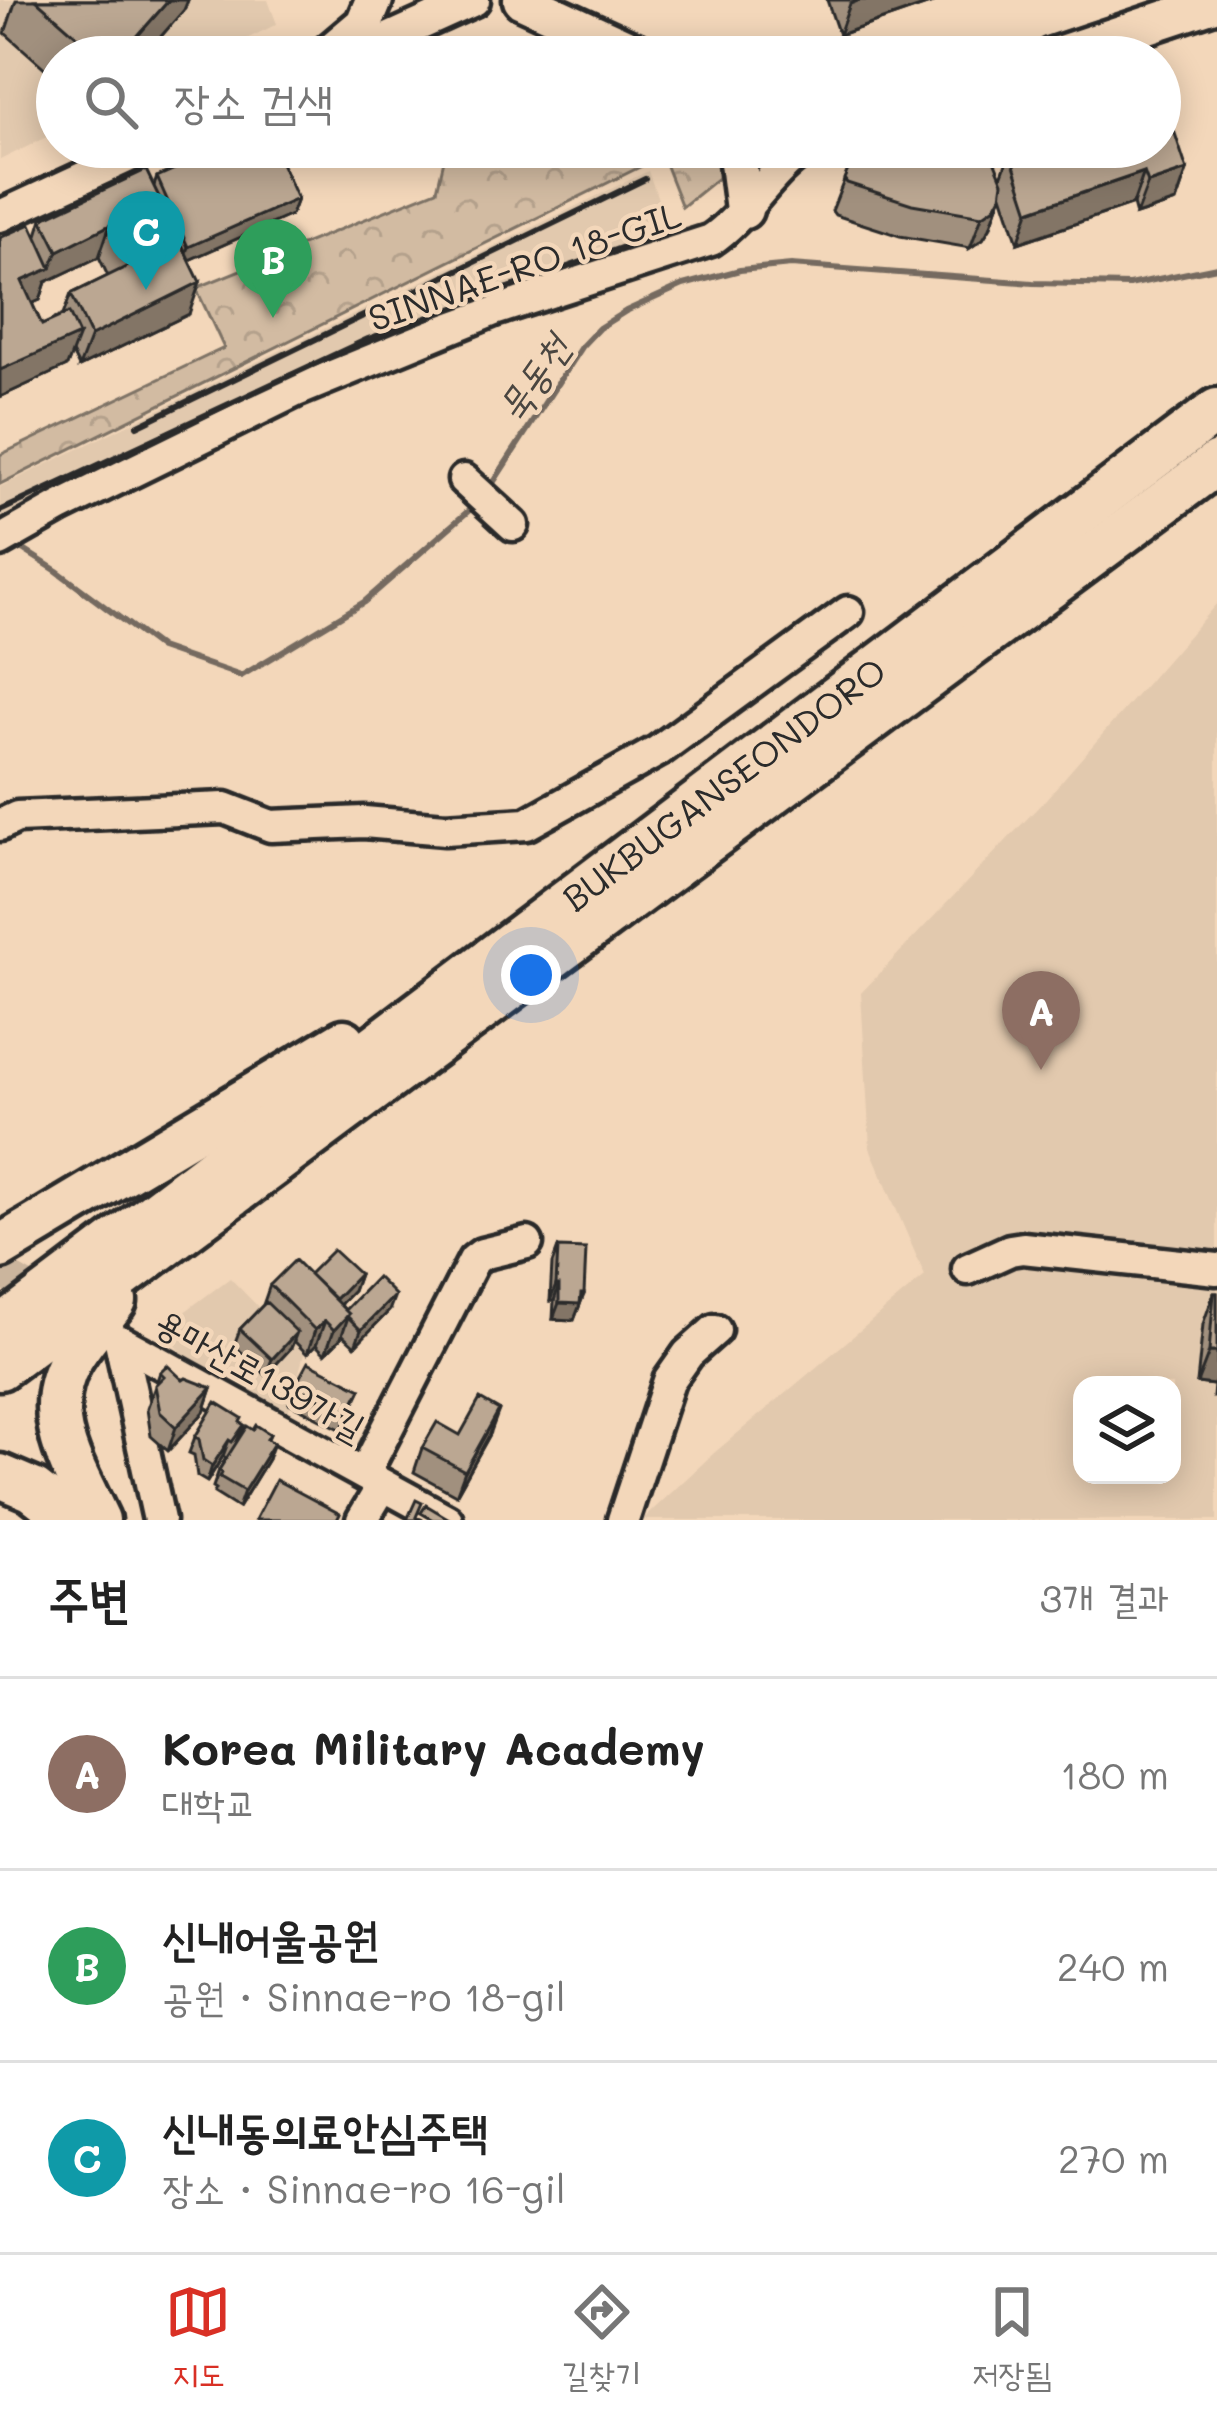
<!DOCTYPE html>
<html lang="ko">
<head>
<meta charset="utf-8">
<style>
  :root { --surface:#fff; --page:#f2f2f2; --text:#222; --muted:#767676; --line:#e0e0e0; --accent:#d93025 }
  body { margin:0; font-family:Mali,"Poor Story",sans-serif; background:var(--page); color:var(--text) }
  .controls { position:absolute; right:36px; bottom:36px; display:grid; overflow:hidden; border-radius:24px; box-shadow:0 6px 30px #0003 }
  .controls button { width:108px; height:108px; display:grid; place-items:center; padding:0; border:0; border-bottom:3px solid var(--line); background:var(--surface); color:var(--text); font:60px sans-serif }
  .you { position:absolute; left:531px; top:975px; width:42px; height:42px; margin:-30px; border:9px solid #fff; border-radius:50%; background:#1a73e8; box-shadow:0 0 0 18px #1a73e833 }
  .badge { display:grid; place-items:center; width:78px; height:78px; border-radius:50%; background:var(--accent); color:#fff; font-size:39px; font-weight:700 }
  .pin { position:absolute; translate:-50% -99px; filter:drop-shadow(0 3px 6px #0008) }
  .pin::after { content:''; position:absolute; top:63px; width:42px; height:36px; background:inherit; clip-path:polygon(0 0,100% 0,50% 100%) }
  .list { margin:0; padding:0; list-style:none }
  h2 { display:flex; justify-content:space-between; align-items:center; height:156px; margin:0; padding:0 48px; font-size:51px }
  h2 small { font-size:39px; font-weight:400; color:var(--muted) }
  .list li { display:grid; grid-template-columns:78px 1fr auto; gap:36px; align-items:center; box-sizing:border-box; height:192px; padding:0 48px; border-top:3px solid var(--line) }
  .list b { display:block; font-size:45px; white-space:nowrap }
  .list p { margin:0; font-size:39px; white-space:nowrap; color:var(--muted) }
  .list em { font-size:39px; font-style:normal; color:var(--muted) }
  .icon { flex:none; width:66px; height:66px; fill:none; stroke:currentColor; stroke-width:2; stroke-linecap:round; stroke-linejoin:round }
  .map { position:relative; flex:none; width:1217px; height:1520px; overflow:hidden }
  .search { position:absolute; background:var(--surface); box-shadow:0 6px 30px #0003; left:36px; right:36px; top:36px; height:132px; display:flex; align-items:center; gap:30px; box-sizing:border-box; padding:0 42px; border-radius:66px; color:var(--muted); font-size:45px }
  .sheet { height:732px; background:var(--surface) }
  nav { display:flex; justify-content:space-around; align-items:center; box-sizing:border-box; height:168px; border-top:3px solid var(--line); background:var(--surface); font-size:33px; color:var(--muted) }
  nav a { display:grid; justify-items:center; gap:6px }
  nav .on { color:var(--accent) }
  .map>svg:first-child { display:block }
  .built { fill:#e2c9ae; fill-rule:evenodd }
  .forest { fill:url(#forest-crowns); stroke:#7e7366; stroke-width:3 }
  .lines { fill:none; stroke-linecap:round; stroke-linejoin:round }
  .stream { stroke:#756b60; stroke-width:6 }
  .minor-tunnel { stroke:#cbb59d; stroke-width:30; stroke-dasharray:30 15; stroke-linecap:butt }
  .minor-casing { stroke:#2b2b2b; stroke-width:39 }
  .major-casing { stroke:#2b2b2b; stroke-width:45 }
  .highway-casing { stroke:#2b2b2b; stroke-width:51 }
  .minor { stroke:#f3d7ba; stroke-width:30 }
  .major { stroke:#f3d7ba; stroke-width:36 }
  .highway { stroke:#f3d7ba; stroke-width:42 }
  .rail { stroke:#2b2b2b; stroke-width:6 }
  .wall { fill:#a1907e; stroke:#2b2b2b; stroke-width:3; fill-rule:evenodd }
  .shaded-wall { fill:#837566; stroke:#2b2b2b; stroke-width:3 }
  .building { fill:#bba792; stroke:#2b2b2b; stroke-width:3 }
  .labels { text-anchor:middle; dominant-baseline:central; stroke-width:9; stroke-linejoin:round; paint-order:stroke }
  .street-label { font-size:36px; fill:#2b2b2b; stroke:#f3d7ba }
  .water-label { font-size:39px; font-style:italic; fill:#4a4641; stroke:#f3d7ba }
</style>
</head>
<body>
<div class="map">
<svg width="1217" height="1520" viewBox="0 0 1217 1520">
  <defs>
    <pattern id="forest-crowns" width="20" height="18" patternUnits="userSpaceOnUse" patternTransform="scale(3)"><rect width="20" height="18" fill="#d2bba2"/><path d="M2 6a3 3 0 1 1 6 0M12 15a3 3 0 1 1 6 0" fill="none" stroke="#b4a18c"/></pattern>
  </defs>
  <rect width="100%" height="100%" fill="#f3d7ba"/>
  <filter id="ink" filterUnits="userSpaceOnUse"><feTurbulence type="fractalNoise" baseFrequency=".00833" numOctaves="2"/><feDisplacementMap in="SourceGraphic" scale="24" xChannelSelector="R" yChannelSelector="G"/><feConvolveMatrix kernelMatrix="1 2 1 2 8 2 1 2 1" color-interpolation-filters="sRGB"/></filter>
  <g filter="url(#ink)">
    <!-- built -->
    <path class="built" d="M 0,0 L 268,0 L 277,24 L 210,57 L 57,57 L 57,132 L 0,160 Z
      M 648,171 L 672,238 L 0,533 L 0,487 Z
      M 1217,603 L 1217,1520 L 642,1520 L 714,1453 L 925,1276 L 870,1148 L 861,993 L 1046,799 ZM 1082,1385 L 1172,1385 L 1172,1475 L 1082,1475 Z
      M 230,1278 L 304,1354 L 288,1413 L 190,1364 L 163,1328 Z"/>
    <!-- forest -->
    <path class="forest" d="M 447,147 L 717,147 L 718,178 L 682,207 L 662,156 L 0,484 L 0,455 L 224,348 L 196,288 L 437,190 Z"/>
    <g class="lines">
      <!-- stream -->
      <path class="stream" d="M 487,492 L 581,347 L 599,328 L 626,311 L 683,285 L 740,270 L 791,265 L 1033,283 L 1129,285 L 1217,267
        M 13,543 L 57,571 L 160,648 L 241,676 L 364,602 L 474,506"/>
      <!-- minor-tunnel -->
      <path class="minor-tunnel" d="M 0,1272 L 57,1305"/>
      <defs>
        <path id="minor" d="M 348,57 L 474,0
          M 0,216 L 149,147
          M 464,480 L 513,525
          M 0,541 L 60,507 L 296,391 L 494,310 L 711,240 C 749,214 768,171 808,147
          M 0,825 L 17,817 L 225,808 L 271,826 L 364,822 L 445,829 L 527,824 L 658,751 L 848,612
          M 968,1269 L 1010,1250 L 1023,1248 L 1217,1269
          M 120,1341 L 447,1520
          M 120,1341 L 159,1520
          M 364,1474 L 474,1260 L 482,1254 L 527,1243
          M 362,1520 L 383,1485
          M 623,1520 L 669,1381 L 688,1354 L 715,1330"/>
        <path id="major" d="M 522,0 L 646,57
          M 325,57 L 364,24 L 374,0
          M 1052,57 L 1217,2
          M 736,147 L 744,210"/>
        <g id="highway">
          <path d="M 0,1247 L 344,1041"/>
          <path id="s1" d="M 0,1329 L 1217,410"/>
          <path d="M 0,1368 L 1217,463"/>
          <path d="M 0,1476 L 33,1490 L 72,1520"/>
          <path d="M 98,1520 C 75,1470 39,1417 70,1361 C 82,1339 100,1321 115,1301"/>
        </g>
      </defs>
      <!-- minor casing -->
      <use href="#minor" class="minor-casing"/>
      <!-- major casing -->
      <use href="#major" class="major-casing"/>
      <!-- highway casing -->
      <use href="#highway" class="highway-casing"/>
      <!-- minor -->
      <use href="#minor" class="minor"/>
      <!-- major -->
      <use href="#major" class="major"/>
      <!-- highway -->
      <use href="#highway" class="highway"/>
      <!-- rail -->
      <path class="rail" d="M 137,426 L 645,179
        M 0,511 L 368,339 L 665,232"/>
    </g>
    <!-- wall -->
    <path class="wall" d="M 16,0 L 188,0 L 184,10 L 143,57 L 57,57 L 57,79 L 5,33 Z
      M 827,0 L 941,0 L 839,35 Z
      M 1010,153 L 1187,170 L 1176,202 L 1136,215 L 1133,204 L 1018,243 L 1002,194 L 990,228 L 983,239 L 970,248 L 900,236 L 835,215 L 832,211 L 848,170 L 1001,177 Z
      M 157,177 L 297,199 L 291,215 L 189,260 L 189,314 L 79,367 L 72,353 L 67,366 L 0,397 L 0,238 L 37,235 L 42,219 L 154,186 ZM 99,257 L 108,276 L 71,294 L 63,315 L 42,325 L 32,303 L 40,300 L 46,282 Z
      M 558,1248 L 584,1294 L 574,1320 L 553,1319 L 554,1301 L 550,1301 L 552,1264 Z
      M 309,1274 L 359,1274 L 353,1291 L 340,1304 L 345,1310 L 389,1311 L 355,1346 L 342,1334 L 341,1338 L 325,1354 L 316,1345 L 307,1354 L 294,1341 L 291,1348 L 266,1375 L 234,1345 L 240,1329 L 263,1305 L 270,1285 Z
      M 1214,1293 L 1217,1293 L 1217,1397 L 1213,1397 L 1214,1385 L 1197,1383 L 1203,1324 Z
      M 160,1372 L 212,1388 L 204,1412 L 168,1451 L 151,1436 L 147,1409 Z
      M 295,1386 L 361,1389 L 342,1430 L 289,1403 Z
      M 241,1423 L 244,1425 L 238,1439 L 253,1430 L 270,1434 L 268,1439 L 268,1459 L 238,1508 L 214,1493 L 216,1489 L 213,1487 L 219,1470 L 226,1458 L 223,1456 L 207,1482 L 197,1476 L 194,1455 L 189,1453 L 195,1437 Z
      M 490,1434 L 456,1495 L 414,1472 L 422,1448 L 460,1435 Z"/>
    <!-- shaded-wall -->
    <path class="shaded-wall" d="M 169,0 L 188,0 L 184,10 L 143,57 L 119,57 Z
      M 860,0 L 941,0 L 839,35 L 850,4 Z
      M 1187,170 L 1176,202 L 1136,215 L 1148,183 Z
      M 1144,172 L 1133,204 L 1018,243 L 1029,211 Z
      M 1001,196 L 990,228 L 983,239 L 970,248 L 982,216 Z
      M 297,199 L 291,215 L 182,263 L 188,247 Z
      M 110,225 L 99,257 L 46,282 L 40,300 L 11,313 L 22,281 L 51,268 L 58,251 Z
      M 200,282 L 189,314 L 79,367 L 91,336 Z
      M 79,335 L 67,366 L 0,397 L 0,370 Z
      M 359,1274 L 353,1291 L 330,1315 L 335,1299 Z
      M 556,1285 L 559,1285 L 554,1301 L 550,1301 Z
      M 581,1294 L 584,1294 L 574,1320 L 553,1319 L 559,1303 Z
      M 395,1295 L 389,1311 L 355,1346 L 361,1330 Z
      M 349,1314 L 341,1338 L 325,1354 L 334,1330 Z
      M 325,1321 L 316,1345 L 307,1354 L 315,1330 Z
      M 297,1332 L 291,1348 L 266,1375 L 272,1359 Z
      M 1209,1352 L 1217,1352 L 1217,1377 L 1214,1385 L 1197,1383 Z
      M 212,1388 L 204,1412 L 168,1451 L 176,1427 Z
      M 499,1410 L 490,1434 L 456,1495 L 465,1471 Z
      M 229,1440 L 223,1456 L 207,1482 L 212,1466 Z
      M 274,1443 L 268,1459 L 238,1508 L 244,1491 Z"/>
    <!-- building -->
    <path class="building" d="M 36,0 L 169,0 L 119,57 L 101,57 Z
      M 483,38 L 499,45 L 505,57 L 428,57 L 448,43 Z
      M 1164,100 L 1187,170 L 1148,183 L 1144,172 L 1029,211 L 1010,153 L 1027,147 L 1160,147 L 1160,102 Z
      M 224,147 L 274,147 L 297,199 L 188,247 L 157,177 Z
      M 910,147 L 977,147 L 993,158 L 1003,182 L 1001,196 L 995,207 L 982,216 L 912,204 L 847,183 L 844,179 L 848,170 Z
      M 146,170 L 200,282 L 91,336 L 71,294 L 130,265 L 110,225 L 58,251 L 42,219 Z
      M 31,224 L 51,268 L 22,281 L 42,325 L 69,313 L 79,335 L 0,370 L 0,238 Z
      M 558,1248 L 586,1249 L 584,1294 L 581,1294 L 580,1304 L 559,1303 L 559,1285 L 556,1285 Z
      M 333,1250 L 359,1274 L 335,1299 L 309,1274 Z
      M 295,1260 L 349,1314 L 334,1330 L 325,1321 L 315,1330 L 270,1285 Z
      M 377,1277 L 395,1295 L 361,1330 L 347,1316 L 349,1314 L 345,1310 Z
      M 1214,1293 L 1217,1293 L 1217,1352 L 1209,1352 Z
      M 266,1302 L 297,1332 L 272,1359 L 240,1329 Z
      M 308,1362 L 361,1389 L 348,1414 L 295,1386 Z
      M 167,1365 L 183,1380 L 186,1378 L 212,1388 L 176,1427 L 160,1412 L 155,1385 L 164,1376 L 160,1372 Z
      M 480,1399 L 499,1410 L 465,1471 L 422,1448 L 437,1422 L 460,1435 Z
      M 216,1402 L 242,1418 L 240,1422 L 244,1425 L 232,1442 L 229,1440 L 212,1466 L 203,1460 L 199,1439 L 195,1437 Z
      M 256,1425 L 270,1434 L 267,1439 L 274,1443 L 244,1491 L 220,1477 L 222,1473 L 219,1470 L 247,1426 L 253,1430 Z
      M 276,1480 L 340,1514 L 337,1520 L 255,1520 Z
      M 416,1500 L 422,1503 L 416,1517 L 423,1520 L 407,1520 Z
      M 426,1505 L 451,1520 L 433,1520 L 421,1513 Z"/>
  </g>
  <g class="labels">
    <!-- street labels -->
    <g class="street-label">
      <text transform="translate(524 265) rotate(-19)">SINNAE-RO 18-GIL</text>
      <text stroke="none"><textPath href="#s1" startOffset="906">BUKBUGANSEONDORO</textPath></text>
      <text transform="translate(261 1373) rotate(29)">용마산로139가길</text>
    </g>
    <!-- water labels -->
    <g class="water-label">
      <text transform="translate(532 377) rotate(-55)">묵동천</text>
    </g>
  </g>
</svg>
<div class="controls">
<button><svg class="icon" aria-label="layers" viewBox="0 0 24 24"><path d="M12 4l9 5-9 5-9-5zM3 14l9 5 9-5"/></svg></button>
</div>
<div class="you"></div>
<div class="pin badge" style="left:1041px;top:1070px;background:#8d6e63">A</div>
<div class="pin badge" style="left:273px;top:318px;background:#2e9e5b">B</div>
<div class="pin badge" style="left:146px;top:290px;background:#0f9aa8">C</div>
<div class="search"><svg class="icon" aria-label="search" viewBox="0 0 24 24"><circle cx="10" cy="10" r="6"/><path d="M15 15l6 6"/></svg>장소 검색</div>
</div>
<section class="sheet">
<h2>주변<small>3개 결과</small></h2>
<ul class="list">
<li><span class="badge" style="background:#8d6e63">A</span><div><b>Korea Military Academy</b><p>대학교</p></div><em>180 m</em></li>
<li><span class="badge" style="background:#2e9e5b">B</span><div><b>신내어울공원</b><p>공원 · Sinnae-ro 18-gil</p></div><em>240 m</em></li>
<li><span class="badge" style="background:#0f9aa8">C</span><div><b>신내동의료안심주택</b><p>장소 · Sinnae-ro 16-gil</p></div><em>270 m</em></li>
</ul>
</section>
<nav>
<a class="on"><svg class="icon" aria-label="map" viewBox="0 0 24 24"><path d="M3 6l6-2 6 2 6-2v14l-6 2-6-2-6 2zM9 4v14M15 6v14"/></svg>지도</a>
<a><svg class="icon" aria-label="directions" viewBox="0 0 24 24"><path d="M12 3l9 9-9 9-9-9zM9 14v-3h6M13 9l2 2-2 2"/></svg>길찾기</a>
<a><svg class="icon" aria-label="saved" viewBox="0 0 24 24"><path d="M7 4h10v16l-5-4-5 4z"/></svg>저장됨</a>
</nav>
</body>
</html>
